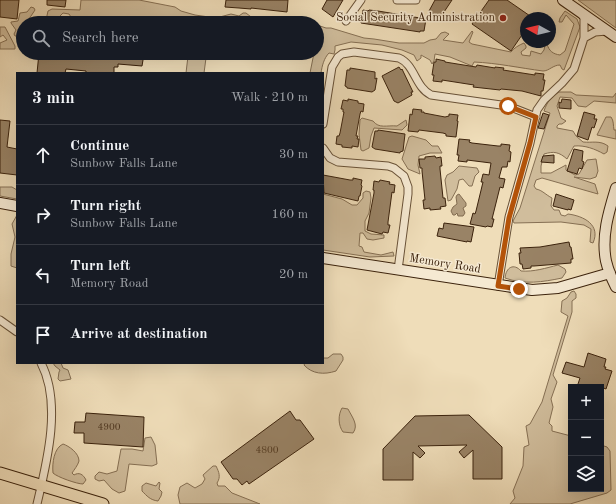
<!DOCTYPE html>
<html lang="en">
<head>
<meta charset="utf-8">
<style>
  :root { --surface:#171b24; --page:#20242c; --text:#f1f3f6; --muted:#9ea1a6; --line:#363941 }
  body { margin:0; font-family:"Old Standard TT",serif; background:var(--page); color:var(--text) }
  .controls { position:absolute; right:12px; bottom:12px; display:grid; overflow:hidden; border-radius:0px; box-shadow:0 4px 16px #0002 }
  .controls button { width:36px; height:36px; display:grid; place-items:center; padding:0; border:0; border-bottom:1px solid var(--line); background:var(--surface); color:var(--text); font:20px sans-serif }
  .compass { position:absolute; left:520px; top:12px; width:36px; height:36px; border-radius:50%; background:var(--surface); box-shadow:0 4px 16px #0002; rotate:278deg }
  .stop { position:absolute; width:12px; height:12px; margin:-9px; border:3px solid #b45309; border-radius:50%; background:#fff }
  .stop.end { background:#b45309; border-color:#fff; box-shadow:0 1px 4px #0008 }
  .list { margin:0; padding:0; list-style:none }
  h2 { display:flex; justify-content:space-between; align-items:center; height:52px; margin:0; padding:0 16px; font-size:17px }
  h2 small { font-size:13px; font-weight:400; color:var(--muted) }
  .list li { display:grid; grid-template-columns:26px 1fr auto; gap:12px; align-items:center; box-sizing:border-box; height:60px; padding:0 16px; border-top:1px solid var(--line) }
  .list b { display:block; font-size:15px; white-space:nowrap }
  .list p { margin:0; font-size:13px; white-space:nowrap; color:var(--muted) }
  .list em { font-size:13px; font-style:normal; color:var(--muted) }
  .icon { flex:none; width:22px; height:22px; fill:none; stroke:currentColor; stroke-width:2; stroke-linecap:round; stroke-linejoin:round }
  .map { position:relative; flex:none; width:616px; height:504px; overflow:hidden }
  .search { position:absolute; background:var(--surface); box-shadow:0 4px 16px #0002; left:16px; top:16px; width:308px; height:44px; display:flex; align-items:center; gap:10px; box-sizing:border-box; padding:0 14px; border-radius:22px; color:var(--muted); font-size:15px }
  .panel { position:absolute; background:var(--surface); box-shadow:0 4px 16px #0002; left:16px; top:72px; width:308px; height:292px; border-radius:0px }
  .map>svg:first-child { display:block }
  .green { fill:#d0bd9c; stroke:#867054 }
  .water { fill:#b29d7e; stroke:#826c50 }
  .building { fill:#998366; stroke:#3b220c }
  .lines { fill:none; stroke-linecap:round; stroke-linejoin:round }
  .street-casing { stroke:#685137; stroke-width:9 }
  .secondary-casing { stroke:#3b220c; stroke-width:12 }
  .primary-casing { stroke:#3b220c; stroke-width:13 }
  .street { stroke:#f5e9d2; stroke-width:7 }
  .secondary { stroke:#f5e9d2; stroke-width:10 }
  .primary { stroke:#efddb9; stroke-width:11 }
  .route { stroke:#b45309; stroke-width:5 }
  .poi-dot { fill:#8f2418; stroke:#f5e9d2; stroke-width:1.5 }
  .labels { text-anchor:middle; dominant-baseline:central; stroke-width:3; stroke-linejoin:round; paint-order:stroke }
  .number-label { font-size:10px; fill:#523a22 }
  .poi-label { font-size:12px; fill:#3b220c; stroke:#f5e9d2; text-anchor:end }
  .street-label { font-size:12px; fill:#3b220c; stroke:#f5e9d2 }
</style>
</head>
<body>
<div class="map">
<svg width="616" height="504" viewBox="0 0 616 504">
  <rect width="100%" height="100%" fill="#efddb9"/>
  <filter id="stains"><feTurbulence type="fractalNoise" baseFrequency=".005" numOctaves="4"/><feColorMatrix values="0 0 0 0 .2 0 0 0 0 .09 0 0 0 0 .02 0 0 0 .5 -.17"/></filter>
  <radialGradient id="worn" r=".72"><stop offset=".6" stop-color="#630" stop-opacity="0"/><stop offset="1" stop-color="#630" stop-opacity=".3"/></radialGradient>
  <!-- green -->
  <path class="green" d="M 81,0 L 139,0 L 175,7 L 181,11 L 195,15 L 216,18 L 231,14 L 239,16 L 243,13 L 246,13 C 256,24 276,16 289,23 L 199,23 L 198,22 L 194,23 L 161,23 L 151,20 L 143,23 L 123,23 L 91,19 L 88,23 L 72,23 L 71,20 L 71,17 L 69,14 L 63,13 L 60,16 L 61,23 L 47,23 L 46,20 L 48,11 L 52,9 L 80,10 Z
    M 578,0 L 616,0 L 616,28 Z
    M 31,7 L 34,8 L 35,10 L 29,19 L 32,23 L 23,23 L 18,36 L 15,36 L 14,34 L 16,30 L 11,23 L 11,22 L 18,21 L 20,13 L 27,12 Z
    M 565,11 L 577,19 L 580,27 L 564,70 L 562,69 L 560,65 C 553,65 549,71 543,71 C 520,68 497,63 474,62 L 472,66 L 450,57 L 435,54 L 434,61 L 432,64 L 430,60 L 421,55 L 421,58 L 417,61 L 414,55 L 402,50 L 382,45 L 351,42 L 335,46 L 335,50 L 334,54 L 329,53 C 324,58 322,66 321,73 L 310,73 L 314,53 L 317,53 L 317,25 L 326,28 L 331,28 L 364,38 L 374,39 L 399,43 L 424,43 L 430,40 L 436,39 L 441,33 L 445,32 L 449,34 L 443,40 L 463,43 L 472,31 L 473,32 L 469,42 L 472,44 L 511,52 C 514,48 519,45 524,43 L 526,46 L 526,48 L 521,52 L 522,55 L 530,56 L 531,51 L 541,54 L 544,50 L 545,45 L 547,44 C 549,51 553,54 560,55 L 565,51 L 574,24 L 566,15 L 562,22 L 559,22 L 560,18 Z
    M 0,27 L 5,27 L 15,46 L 15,49 L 0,49 L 0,43 L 7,40 L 3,35 L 0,37 Z
    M 188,56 L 206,58 L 204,73 L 186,73 Z
    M 559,92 L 571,92 L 576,95 L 613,97 L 616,93 L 616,103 L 594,101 L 586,107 L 578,106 L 572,98 L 560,97 L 557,106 L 561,118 L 566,121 L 562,124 L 559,124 L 557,126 L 557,128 L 573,131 L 576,136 L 583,142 C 592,143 600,140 608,146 L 607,152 L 604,154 C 595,149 585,145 574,146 L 567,159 C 559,152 554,151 544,154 L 541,166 L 541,173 L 551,173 L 566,165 L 566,170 L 575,175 L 579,174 L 587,160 L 596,159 L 598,171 L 596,177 L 590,179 L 574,177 L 595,184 L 598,194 L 542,178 L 536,180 L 534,186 L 536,189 C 542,190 546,195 552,198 L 551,206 L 554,210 L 559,210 L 561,215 L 565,216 L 568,214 C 584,216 601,225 593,243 L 590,242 L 591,229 L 584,225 L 561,222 L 514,223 L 513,221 L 520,208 L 550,113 L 544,111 C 547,102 551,97 559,92 Z
    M 606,117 L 611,117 C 614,121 613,125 614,130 L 616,130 L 616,139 L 597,135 Z
    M 362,118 L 373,121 C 379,129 387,125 397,126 L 406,120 L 407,125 L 402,130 L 374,128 L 371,136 L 369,148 L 363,151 L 361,150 L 359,134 L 360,120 Z
    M 412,136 L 426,140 L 432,146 L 438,146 L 442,153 L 430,153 L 419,156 L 418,165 L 420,174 L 408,169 L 402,159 L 409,137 Z
    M 459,166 L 477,168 L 479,172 L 475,176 L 472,186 L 469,186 L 463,179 L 459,180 L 457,189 L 451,200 L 448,201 L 445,180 L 447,175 L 453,172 Z
    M 0,187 L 12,187 L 17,190 L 17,199 L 0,196 Z
    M 366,191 L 370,192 L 371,198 L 369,213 L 365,221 L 365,231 L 371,234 L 384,235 L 384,238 L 373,240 L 367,239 L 363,233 L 360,233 L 359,246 L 362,247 L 364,252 L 381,255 L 393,252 L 394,256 L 370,257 L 323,250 L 323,194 L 342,199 L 352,205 L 357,205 L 363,198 L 363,193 Z
    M 17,215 L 17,268 L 11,266 L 11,254 L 15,237 L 12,224 Z
    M 558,265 L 565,269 L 566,272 L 562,278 C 543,282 524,285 505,278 C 506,267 514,263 521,271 C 534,272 546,268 558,265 Z
    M 574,291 L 576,294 L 576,298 L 572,301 L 572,312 L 553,375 L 557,382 L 551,399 L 553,407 L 549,423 L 552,426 L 552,431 L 571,436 L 571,489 L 601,489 L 601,445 L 607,447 L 610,451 L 611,490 L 607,493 L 570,504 L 510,504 L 515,498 L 513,491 L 523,466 L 524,447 L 529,445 L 526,426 L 530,424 L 542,402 L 568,316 L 561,312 L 562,301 L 567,298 L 571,292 Z
    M 333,354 L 341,354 L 343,357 L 343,360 L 336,371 C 324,375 312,374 304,365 L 305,363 L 323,363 L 323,358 L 328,358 Z
    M 53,363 L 61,363 L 63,368 L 68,370 L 71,379 L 60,381 L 58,379 L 59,372 L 60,370 L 55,366 Z
    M 342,408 L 348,409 C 352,417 359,425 353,433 L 343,432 C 338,425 338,415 342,408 Z
    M 151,437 L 155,445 L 157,464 L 152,466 L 129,464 L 125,491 L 119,493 L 112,489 L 104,480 L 99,481 L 95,479 L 95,476 L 99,472 L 107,474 L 117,471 L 121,449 L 132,449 L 143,451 L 145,438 Z
    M 63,444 C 69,446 79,453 79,461 C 78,465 74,470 72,473 L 74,475 C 79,472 83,474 86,480 L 83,484 C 77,484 57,477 53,473 C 52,463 54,448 63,444 Z
    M 213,466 L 216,466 C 219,472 221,477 217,483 L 218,486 L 225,486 L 232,493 L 260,504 L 180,504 L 178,495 L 180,487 L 187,483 L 195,488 L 202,484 L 205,479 L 203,475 Z
    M 159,482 L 160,483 L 159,489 L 162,492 L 161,496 L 158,501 C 150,500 147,496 142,491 L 142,486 L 146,483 L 156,486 Z"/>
  <!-- water -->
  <path class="water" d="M 459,194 L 466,203 L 466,206 L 463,208 L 465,213 L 463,216 L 458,216 L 457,213 L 455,215 L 453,215 L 451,211 L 453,207 L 457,204 L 456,197 L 457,195 Z"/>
  <!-- building -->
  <path class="building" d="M 0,0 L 19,0 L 17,19 L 0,17 Z
    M 47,0 L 66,0 L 65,7 L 47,5 Z
    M 226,0 L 288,0 L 287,12 L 251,8 L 251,9 L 239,8 L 225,7 Z
    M 327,0 L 343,0 L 333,17 L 322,9 Z
    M 435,0 L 452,0 L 440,18 L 429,11 Z
    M 489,0 L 507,0 L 533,18 L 526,18 L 526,29 L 511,51 L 472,24 Z
    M 363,10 L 368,11 L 369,10 L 378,11 L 426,19 L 424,31 L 420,31 L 420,32 L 361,23 Z
    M 39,53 L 140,53 L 144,54 L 142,66 L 118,64 L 118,67 L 114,67 L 114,73 L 86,73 L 86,71 L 66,69 L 65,73 L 37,73 Z
    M 436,59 L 445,61 L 445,62 L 476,67 L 477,65 L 495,68 L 495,67 L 504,68 L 503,70 L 535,75 L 535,73 L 544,74 L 543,80 L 545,80 L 543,91 L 541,91 L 541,96 L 522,91 L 501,89 L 500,90 L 473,87 L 474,85 L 442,80 L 442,82 L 433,81 L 434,75 L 432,75 L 434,62 L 436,62 Z
    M 399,67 L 401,70 L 402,69 L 413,92 L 411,92 L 412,95 L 398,103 L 394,101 L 382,76 Z
    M 350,68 L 375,72 L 375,79 L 377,78 L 375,90 L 372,92 L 347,88 L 347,87 L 345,86 L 347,70 L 350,70 Z
    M 348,99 L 358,101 L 358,103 L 364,104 L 363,112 L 361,111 L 360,114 L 356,136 L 358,136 L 357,139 L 359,139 L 358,147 L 352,146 L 352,148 L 342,147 L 342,145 L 336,144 L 337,136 L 339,136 L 340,133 L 344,112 L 343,112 L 343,109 L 341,109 L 343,100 L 348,101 Z
    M 562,99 L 571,100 L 571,109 L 559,108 L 559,102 L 561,103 Z
    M 413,109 L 422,110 L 421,112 L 424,112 L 424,113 L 445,117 L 449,116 L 449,114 L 458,115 L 457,121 L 458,121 L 456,137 L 446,136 L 446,134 L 443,133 L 419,130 L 418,132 L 408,131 L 410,114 L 412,115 Z
    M 584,112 L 595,115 L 594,119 L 597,119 L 594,128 L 592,127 L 588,140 L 577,136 Z
    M 543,113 L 549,115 L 544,129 L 538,128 Z
    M 0,120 L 10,121 L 7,147 L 17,149 L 17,175 L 0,173 Z
    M 378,130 L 405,134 L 403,151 L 400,152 L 400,153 L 375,149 L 372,147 L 375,131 L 378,131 Z
    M 459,139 L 470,140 L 469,142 L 472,143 L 498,146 L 501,146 L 501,144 L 510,145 L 509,151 L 511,152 L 510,162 L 508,161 L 507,167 L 502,167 L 499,178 L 505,179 L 503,188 L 500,187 L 492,219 L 494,219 L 492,227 L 487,226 L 486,227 L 470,224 L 473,213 L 475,214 L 476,211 L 483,182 L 481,182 L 483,174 L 489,175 L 491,163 L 467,160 L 467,162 L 458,161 L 459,155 L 457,155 Z
    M 574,149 L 583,151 L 582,161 L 584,162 L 582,169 L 579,168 L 577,174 L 567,171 Z
    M 554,155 L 554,163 L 541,162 L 543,156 Z
    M 435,156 L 436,158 L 441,157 L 442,166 L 440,166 L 440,169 L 443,198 L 445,198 L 446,206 L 440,207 L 441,209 L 430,210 L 430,208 L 424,209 L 423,200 L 425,200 L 422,171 L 422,168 L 420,168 L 419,159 L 425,159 L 425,157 Z
    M 323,175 L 350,180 L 353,180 L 353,178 L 362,180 L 361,185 L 362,186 L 360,196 L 359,196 L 358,201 L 324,193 Z
    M 380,180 L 390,182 L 389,184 L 395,185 L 394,193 L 392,192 L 388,222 L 388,225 L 390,225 L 388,233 L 383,232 L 382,234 L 367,230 L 374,193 L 374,190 L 373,190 L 374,181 L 379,182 Z
    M 556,194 L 574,200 L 571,210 L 568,209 L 568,210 L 553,206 Z
    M 444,223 L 474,227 L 471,242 L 467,241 L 467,242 L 437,236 L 439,228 L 443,229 Z
    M 569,242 L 570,247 L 571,247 L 573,259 L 571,259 L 571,263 L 534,266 L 531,266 L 531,268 L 523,269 L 522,264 L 520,264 L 519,253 L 521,253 L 520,248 L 540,247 Z
    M 588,353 L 606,359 L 604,367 L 606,367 L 605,369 L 612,371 L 606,389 L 601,387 L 577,387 L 580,378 L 562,373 L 566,362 L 584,367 Z
    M 290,411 L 296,420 L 300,420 L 314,439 L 249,484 L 247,481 L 242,485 L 237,479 L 233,479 L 221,462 Z
    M 86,413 L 144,417 L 143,447 L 84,443 L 84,433 L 74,433 L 75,422 L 85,422 Z
    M 469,415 L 502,447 L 502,479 L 473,479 L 473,450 L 464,458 L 459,452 L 467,445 L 418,446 L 425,453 L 420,458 L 413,452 L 413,480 L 383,480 L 383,449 L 415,416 Z"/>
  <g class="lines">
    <defs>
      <path id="street" d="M 397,0 L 416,0
        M 346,21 L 361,0
        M 584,38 L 595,32 L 607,31
        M 323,124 L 332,67 L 338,57 L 342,54 L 354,52 L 399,58 C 415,65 415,87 431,95 L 508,106 L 536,117
        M 323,148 L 330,158 L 338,162 L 388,166 L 394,168 L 404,176 L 408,187 L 408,194 L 398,270
        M 498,286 L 509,217 L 530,143 L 537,110 L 544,100 L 562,83 L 574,69 L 584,38 L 584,18 L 581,13
        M 0,320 L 17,332
        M 37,504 C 47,462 62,403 41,363"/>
      <path id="secondary" d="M 563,0 L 616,37
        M 616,188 C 609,211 601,236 606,261 C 608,270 612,279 616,287
        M 0,203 L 17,206
        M 323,258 L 532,290 L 558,288 L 610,273"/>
      <path id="primary" d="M 0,473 L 103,504"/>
    </defs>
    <!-- street casing -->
    <use href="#street" class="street-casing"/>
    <!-- secondary casing -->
    <use href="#secondary" class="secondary-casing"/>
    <!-- primary casing -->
    <use href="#primary" class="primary-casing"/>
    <!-- street -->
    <use href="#street" class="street"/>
    <!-- secondary -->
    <use href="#secondary" class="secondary"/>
    <!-- primary -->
    <use href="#primary" class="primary"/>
  </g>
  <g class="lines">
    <!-- route -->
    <path class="route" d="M 508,106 L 536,117 L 530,143 L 509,218 L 498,286 L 519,289"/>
  </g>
  <!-- markers -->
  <circle class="poi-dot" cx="503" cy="18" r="4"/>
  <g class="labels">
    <!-- number labels -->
    <g class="number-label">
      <text x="109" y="427">4900</text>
      <text x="267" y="450">4800</text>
    </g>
    <!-- poi labels -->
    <g class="poi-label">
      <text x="495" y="18">Social Security Administration</text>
    </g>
    <!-- street labels -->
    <g class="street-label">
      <text transform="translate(445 264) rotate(9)">Memory Road</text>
    </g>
  </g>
  <rect width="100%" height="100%" filter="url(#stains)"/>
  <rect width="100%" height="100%" fill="url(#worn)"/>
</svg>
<div class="controls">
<button>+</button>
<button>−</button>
<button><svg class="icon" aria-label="layers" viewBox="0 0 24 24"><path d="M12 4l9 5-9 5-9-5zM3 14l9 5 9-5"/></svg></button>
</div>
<svg class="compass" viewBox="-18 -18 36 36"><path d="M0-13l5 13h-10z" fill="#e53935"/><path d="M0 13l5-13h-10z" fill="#9ea1a6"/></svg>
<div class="stop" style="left:508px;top:106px"></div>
<div class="stop end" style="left:519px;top:289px"></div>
<div class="search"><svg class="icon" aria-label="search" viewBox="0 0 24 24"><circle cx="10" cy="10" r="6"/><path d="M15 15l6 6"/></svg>Search here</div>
<section class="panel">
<h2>3 min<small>Walk · 210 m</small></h2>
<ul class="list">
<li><svg class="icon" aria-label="ahead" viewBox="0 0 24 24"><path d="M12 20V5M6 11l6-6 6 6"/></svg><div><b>Continue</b><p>Sunbow Falls Lane</p></div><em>30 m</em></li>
<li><svg class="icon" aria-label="right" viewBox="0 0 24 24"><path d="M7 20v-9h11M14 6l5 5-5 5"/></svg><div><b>Turn right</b><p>Sunbow Falls Lane</p></div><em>160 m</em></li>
<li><svg class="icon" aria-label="left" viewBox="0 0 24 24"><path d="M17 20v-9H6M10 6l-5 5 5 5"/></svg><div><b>Turn left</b><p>Memory Road</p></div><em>20 m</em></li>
<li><svg class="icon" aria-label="arrive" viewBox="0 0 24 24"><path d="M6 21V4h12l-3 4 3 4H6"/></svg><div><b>Arrive at destination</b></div></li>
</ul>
</section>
</div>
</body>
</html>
